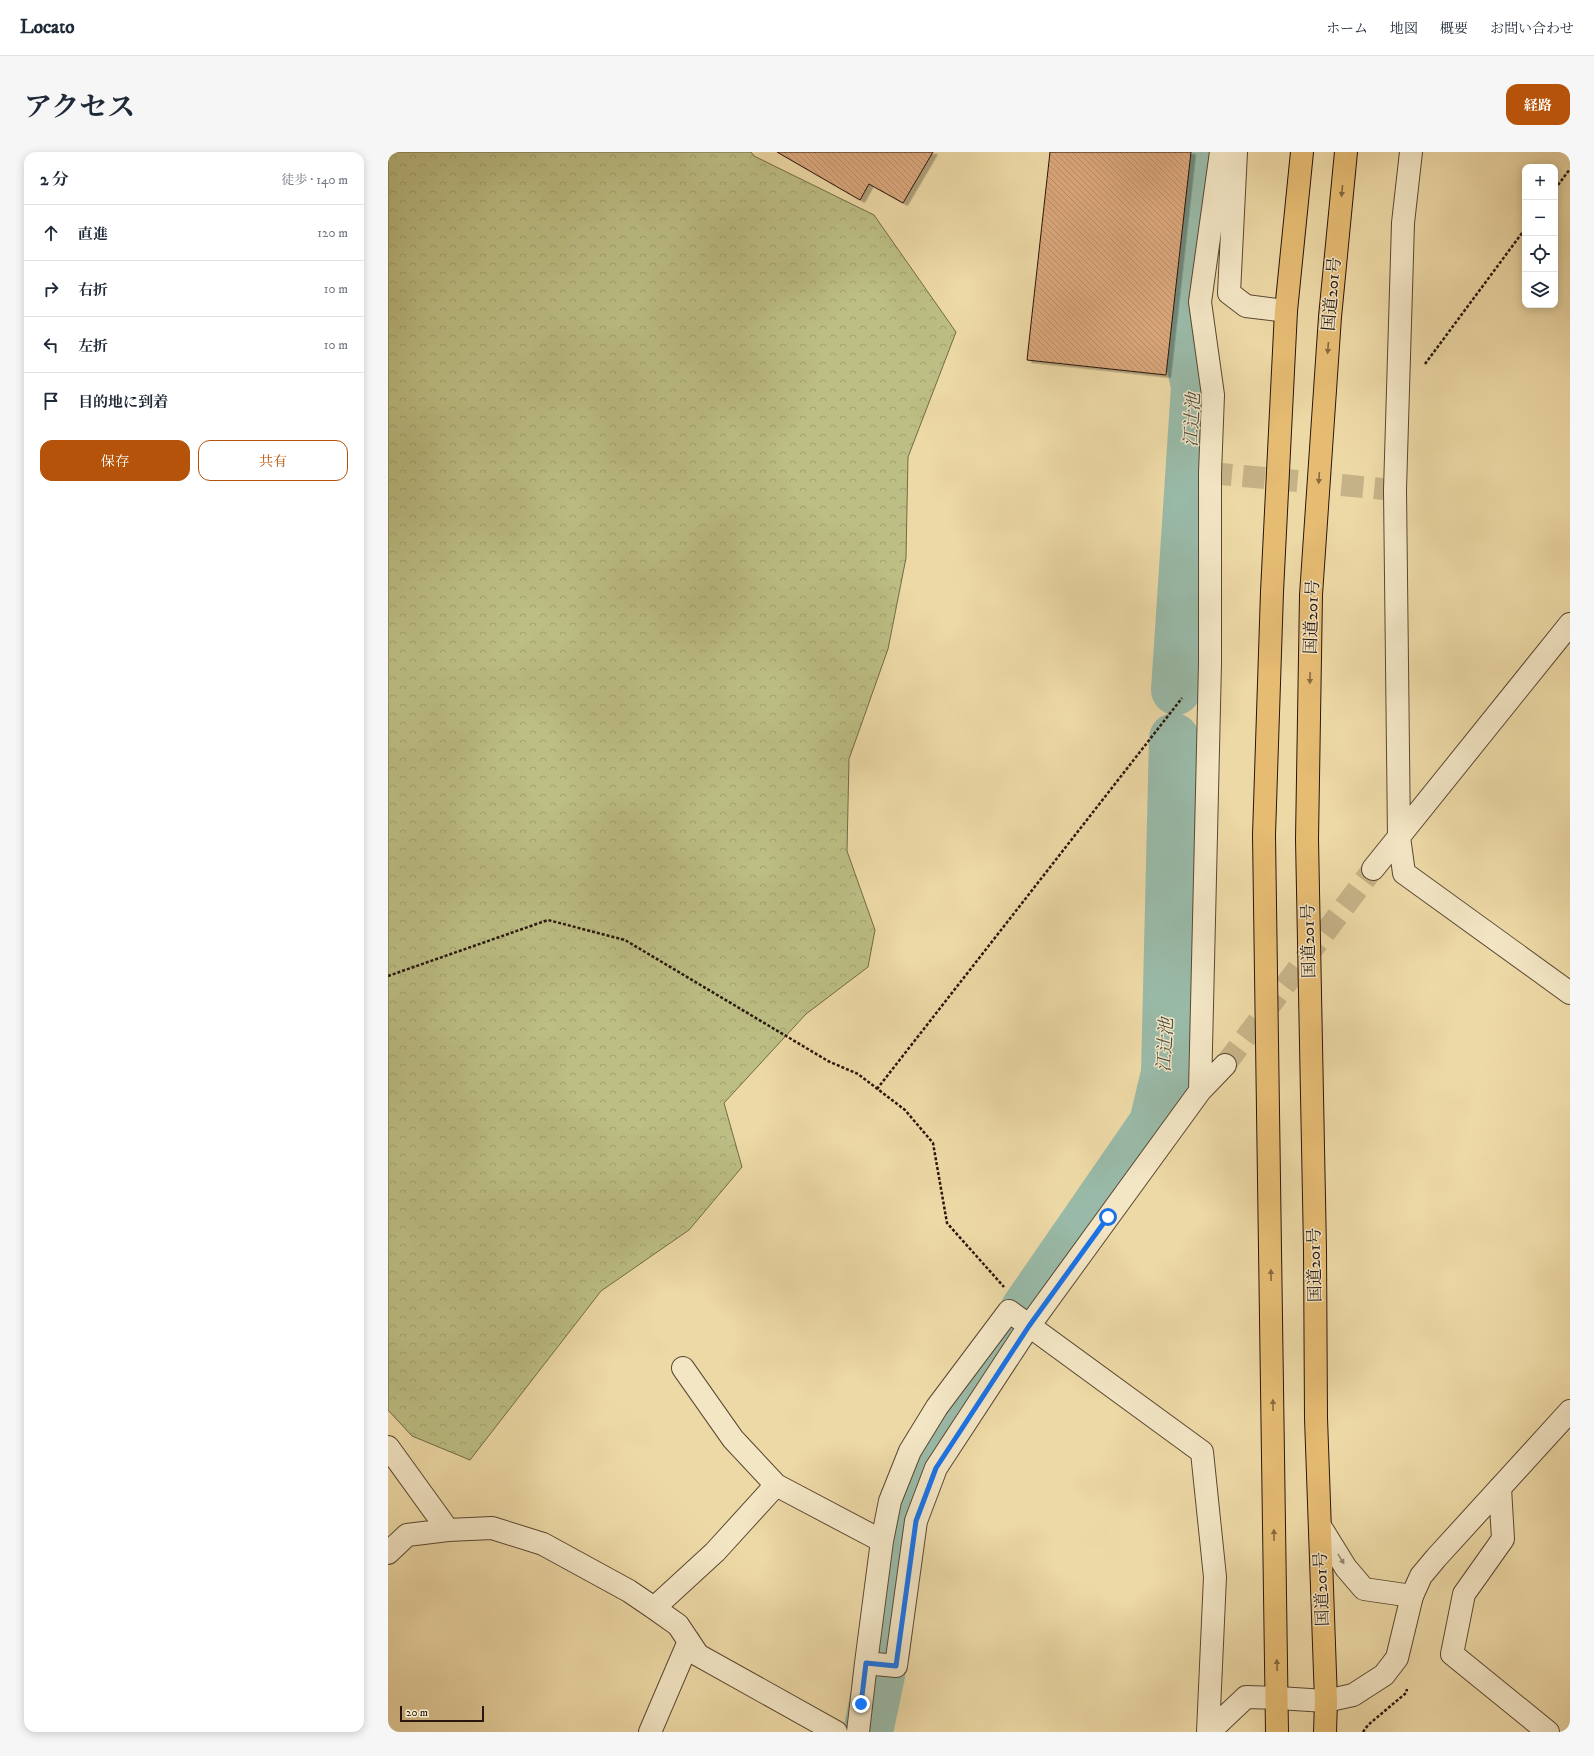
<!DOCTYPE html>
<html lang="ja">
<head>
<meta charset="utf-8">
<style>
  :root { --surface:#fff; --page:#f6f6f7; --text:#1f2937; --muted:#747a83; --line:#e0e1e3; --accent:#b45309 }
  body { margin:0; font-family:"IM FELL DW Pica","Noto Serif JP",serif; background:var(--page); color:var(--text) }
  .controls { position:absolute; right:12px; top:12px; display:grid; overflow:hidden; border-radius:8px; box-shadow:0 2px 10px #0003 }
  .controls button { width:36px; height:36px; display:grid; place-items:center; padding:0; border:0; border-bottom:1px solid var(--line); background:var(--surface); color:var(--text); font:20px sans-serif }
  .scale { position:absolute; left:12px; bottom:10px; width:84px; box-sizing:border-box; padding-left:4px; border:2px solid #29160c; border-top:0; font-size:11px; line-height:14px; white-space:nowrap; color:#29160c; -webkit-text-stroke:3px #f3e6c5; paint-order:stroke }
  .stop { position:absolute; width:12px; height:12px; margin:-9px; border:3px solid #1a73e8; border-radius:50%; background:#fff }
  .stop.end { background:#1a73e8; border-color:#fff; box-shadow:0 1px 4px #0008 }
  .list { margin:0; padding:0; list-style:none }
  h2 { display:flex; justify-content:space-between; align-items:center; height:52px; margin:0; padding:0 16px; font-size:17px }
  h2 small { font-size:13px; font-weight:400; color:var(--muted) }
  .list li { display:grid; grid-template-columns:26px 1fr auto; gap:12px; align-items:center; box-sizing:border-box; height:56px; padding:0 16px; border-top:1px solid var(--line) }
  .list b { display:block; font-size:15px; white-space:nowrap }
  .list em { font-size:13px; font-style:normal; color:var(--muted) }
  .actions { display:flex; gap:8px; padding:12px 16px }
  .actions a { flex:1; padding:9px 0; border:1px solid var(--accent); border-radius:12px; text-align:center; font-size:14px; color:var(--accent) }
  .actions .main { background:var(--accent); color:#fff }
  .icon { flex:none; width:22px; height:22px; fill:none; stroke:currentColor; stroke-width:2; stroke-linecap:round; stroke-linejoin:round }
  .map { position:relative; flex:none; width:1182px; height:1580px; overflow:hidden; border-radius:12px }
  header { display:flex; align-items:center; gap:24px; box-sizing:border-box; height:56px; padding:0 20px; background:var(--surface); border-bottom:1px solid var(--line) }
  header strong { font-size:19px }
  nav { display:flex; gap:22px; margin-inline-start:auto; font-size:14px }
  .intro { display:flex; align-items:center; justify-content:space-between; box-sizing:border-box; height:96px; padding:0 24px }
  h1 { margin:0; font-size:28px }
  .button { padding:10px 18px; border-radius:12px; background:var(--accent); color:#fff; font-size:14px; font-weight:700 }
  main { display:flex; gap:24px; padding:0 24px }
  aside { flex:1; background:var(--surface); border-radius:12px; box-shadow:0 2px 10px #0003 }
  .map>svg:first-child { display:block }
  .forest { fill:url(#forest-crowns); stroke:#726a48 }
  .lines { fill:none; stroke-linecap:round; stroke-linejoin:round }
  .river { stroke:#99baa8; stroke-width:50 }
  .building { fill:url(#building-back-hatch); stroke:#29160c; filter:url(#shadow) }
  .minor-tunnel { stroke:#c6b287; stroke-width:22; stroke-dasharray:22 11; stroke-linecap:butt }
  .minor-casing { stroke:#5a4732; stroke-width:24 }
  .tertiary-casing { stroke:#5a4732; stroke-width:24 }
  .trunk-casing { stroke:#29160c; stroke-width:24 }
  .path { stroke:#29160c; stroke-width:2.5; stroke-dasharray:3 2; stroke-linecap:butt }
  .minor { stroke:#f3e6c5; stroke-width:22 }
  .tertiary { stroke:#f3e6c5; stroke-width:22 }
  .trunk { stroke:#e6bc73; stroke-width:22 }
  .oneway { fill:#886940 }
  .oneway2 { fill:#988872 }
  .route { stroke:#1a73e8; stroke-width:5 }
  .labels { text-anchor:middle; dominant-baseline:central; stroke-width:3; stroke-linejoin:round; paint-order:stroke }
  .street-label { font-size:17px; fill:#29160c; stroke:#f3e6c5 }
  .water-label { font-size:18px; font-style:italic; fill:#504f43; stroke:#f3e6c5 }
</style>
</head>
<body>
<header>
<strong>Locato</strong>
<nav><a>ホーム</a><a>地図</a><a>概要</a><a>お問い合わせ</a></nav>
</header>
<div class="intro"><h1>アクセス</h1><a class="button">経路</a></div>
<main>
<aside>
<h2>2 分<small>徒歩 · 140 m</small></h2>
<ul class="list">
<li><svg class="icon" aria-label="ahead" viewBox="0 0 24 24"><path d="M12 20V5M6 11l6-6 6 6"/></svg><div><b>直進</b></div><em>120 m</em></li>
<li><svg class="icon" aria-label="right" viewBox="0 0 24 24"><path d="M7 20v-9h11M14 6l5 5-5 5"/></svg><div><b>右折</b></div><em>10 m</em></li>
<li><svg class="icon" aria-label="left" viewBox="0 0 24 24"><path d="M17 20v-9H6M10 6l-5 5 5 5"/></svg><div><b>左折</b></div><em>10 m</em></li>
<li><svg class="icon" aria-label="arrive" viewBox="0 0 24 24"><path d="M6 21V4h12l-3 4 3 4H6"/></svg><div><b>目的地に到着</b></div></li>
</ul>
<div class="actions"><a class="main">保存</a><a>共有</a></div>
</aside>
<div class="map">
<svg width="1182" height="1580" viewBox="0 0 1182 1580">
  <defs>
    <pattern id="forest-crowns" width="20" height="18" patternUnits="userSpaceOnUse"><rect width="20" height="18" fill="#bcbe84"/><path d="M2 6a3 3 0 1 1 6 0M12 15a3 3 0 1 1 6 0" fill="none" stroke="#a2a371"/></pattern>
    <pattern id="building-back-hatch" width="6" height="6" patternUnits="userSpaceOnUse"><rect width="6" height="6" fill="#daa77b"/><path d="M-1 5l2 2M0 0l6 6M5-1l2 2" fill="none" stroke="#bb8f69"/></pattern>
    <filter id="shadow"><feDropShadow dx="4.5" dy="2.5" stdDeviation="0" flood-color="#0004"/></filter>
  </defs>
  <rect width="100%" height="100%" fill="#edd9a6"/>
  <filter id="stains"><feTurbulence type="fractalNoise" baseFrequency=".005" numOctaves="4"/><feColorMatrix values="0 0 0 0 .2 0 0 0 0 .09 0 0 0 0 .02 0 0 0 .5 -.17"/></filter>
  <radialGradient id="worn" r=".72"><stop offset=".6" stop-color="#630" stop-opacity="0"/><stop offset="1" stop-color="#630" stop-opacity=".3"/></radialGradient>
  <!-- forest -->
  <path class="forest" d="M 0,0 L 363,0 L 366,4 L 486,63 L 568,180 L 520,305 L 518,406 L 500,497 L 461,607 L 459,699 L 487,778 L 480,815 L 418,862 L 336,951 L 354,1015 L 301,1078 L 213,1139 L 82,1308 L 24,1284 L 0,1258 Z"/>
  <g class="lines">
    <!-- river -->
    <path class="river" d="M 788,538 L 808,235 L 791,150 L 812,0
      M 637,1158 L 766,971 L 778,921 L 786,586
      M 497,1500 L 513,1362 L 532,1310 L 624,1177
      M 480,1580 L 492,1523"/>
  </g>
  <!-- building -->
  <path class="building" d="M 389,0 L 545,0 L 515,51 L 481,32 L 472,48 Z
    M 662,0 L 803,0 L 778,223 L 639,208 Z"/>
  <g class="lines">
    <!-- minor-tunnel -->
    <path class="minor-tunnel" d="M 822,321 L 1007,338
      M 837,913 L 985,717"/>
    <defs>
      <path id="minor" d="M 848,0 L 841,141 L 858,154 L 898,159
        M 1023,0 L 1015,71 L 1007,338 L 1011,685 L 1016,721 L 1182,841
        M 985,717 L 1182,472
        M 812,939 L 822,511 L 822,321 L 825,243 L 812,150 L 833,0
        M 295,1216 L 345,1287 L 388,1333
        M 0,1295 L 60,1378
        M 1112,1336 L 1115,1387 L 1076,1442 L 1064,1502 L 1160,1580
        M 932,1374 L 958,1416 L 976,1437 L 1024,1444
        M 0,1401 L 19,1383 L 60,1378 L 104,1376 L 155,1392 L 241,1439 L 266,1456 L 290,1473 L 310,1503 L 448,1580
        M 266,1456 L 327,1400 L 388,1333 L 494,1389
        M 478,1511 L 494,1389 L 502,1349 L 522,1299 L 549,1255 L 621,1159 L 814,1300 L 827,1425 L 820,1580
        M 262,1580 L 301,1489
        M 470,1580 L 478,1511 L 508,1514 L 528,1369 L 548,1316 L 641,1174 L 812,939 L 837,913
        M 821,1580 L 858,1545 L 890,1546"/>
      <path id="tertiary" d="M 890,1546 L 938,1549 L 965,1543 L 996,1523 L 1009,1506 L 1024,1444 L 1033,1424 L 1048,1406 L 1182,1259"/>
      <path id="trunk" d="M 889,1580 L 876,683 L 884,440 L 898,159 L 914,0
        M 937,1580 L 938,1549 L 928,1266 L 927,1097 L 919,687 L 923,443 L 942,165 L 958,0"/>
    </defs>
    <!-- minor casing -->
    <use href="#minor" class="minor-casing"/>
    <!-- tertiary casing -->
    <use href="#tertiary" class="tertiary-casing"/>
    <!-- trunk casing -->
    <use href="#trunk" class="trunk-casing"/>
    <!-- path -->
    <path class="path" d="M 1167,37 L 1182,17
      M 1037,212 L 1137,77
      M 0,824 L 160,768 L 237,788 L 440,909 L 470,922 L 517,958 L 545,991 L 559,1071 L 616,1135
      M 489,937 L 794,546
      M 975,1580 L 980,1573 L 1018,1541 L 1019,1537"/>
    <!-- minor -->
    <use href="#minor" class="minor"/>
    <!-- tertiary -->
    <use href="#tertiary" class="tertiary"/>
    <!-- trunk -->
    <use href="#trunk" class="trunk"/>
  </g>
  <!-- one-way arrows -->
  <defs><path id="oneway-solid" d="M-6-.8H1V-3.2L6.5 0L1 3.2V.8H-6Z"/></defs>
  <g class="oneway">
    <use href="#oneway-solid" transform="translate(954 39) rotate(96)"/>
    <use href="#oneway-solid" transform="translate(940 196) rotate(94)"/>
    <use href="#oneway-solid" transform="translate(931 326) rotate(94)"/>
    <use href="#oneway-solid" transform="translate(922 526) rotate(91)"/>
    <use href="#oneway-solid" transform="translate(883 1123) rotate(-91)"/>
    <use href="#oneway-solid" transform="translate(885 1253) rotate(-91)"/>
    <use href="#oneway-solid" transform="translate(886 1383) rotate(-91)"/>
    <use href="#oneway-solid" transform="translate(889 1513) rotate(-92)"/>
  </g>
  <use class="oneway2" href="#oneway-solid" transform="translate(953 1407) rotate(58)"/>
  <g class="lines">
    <!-- route -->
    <path class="route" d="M 473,1552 L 478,1511 L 508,1514 L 528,1369 L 548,1316 L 641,1174 L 720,1065"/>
  </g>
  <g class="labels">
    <!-- street labels -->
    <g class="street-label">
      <text transform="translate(944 142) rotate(-85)">国道201号</text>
      <text transform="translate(924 465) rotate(-88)">国道201号</text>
      <text transform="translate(921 789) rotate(-91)">国道201号</text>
      <text transform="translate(927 1113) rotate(-91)">国道201号</text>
      <text transform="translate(934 1437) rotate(-92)">国道201号</text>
    </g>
    <!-- water labels -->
    <g class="water-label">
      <text transform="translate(805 268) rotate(-87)">江辻池</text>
      <text transform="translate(778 893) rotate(-87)">江辻池</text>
    </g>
  </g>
  <rect width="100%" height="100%" filter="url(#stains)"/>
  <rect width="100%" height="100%" fill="url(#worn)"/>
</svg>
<div class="controls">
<button>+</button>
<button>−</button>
<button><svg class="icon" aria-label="locate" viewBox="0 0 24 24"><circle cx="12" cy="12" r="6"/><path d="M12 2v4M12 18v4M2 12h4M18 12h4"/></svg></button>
<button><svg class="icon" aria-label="layers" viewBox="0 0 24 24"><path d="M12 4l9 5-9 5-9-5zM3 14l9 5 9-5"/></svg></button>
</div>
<div class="scale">20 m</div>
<div class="stop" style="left:720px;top:1065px"></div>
<div class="stop end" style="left:473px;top:1552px"></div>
</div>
</main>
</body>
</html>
